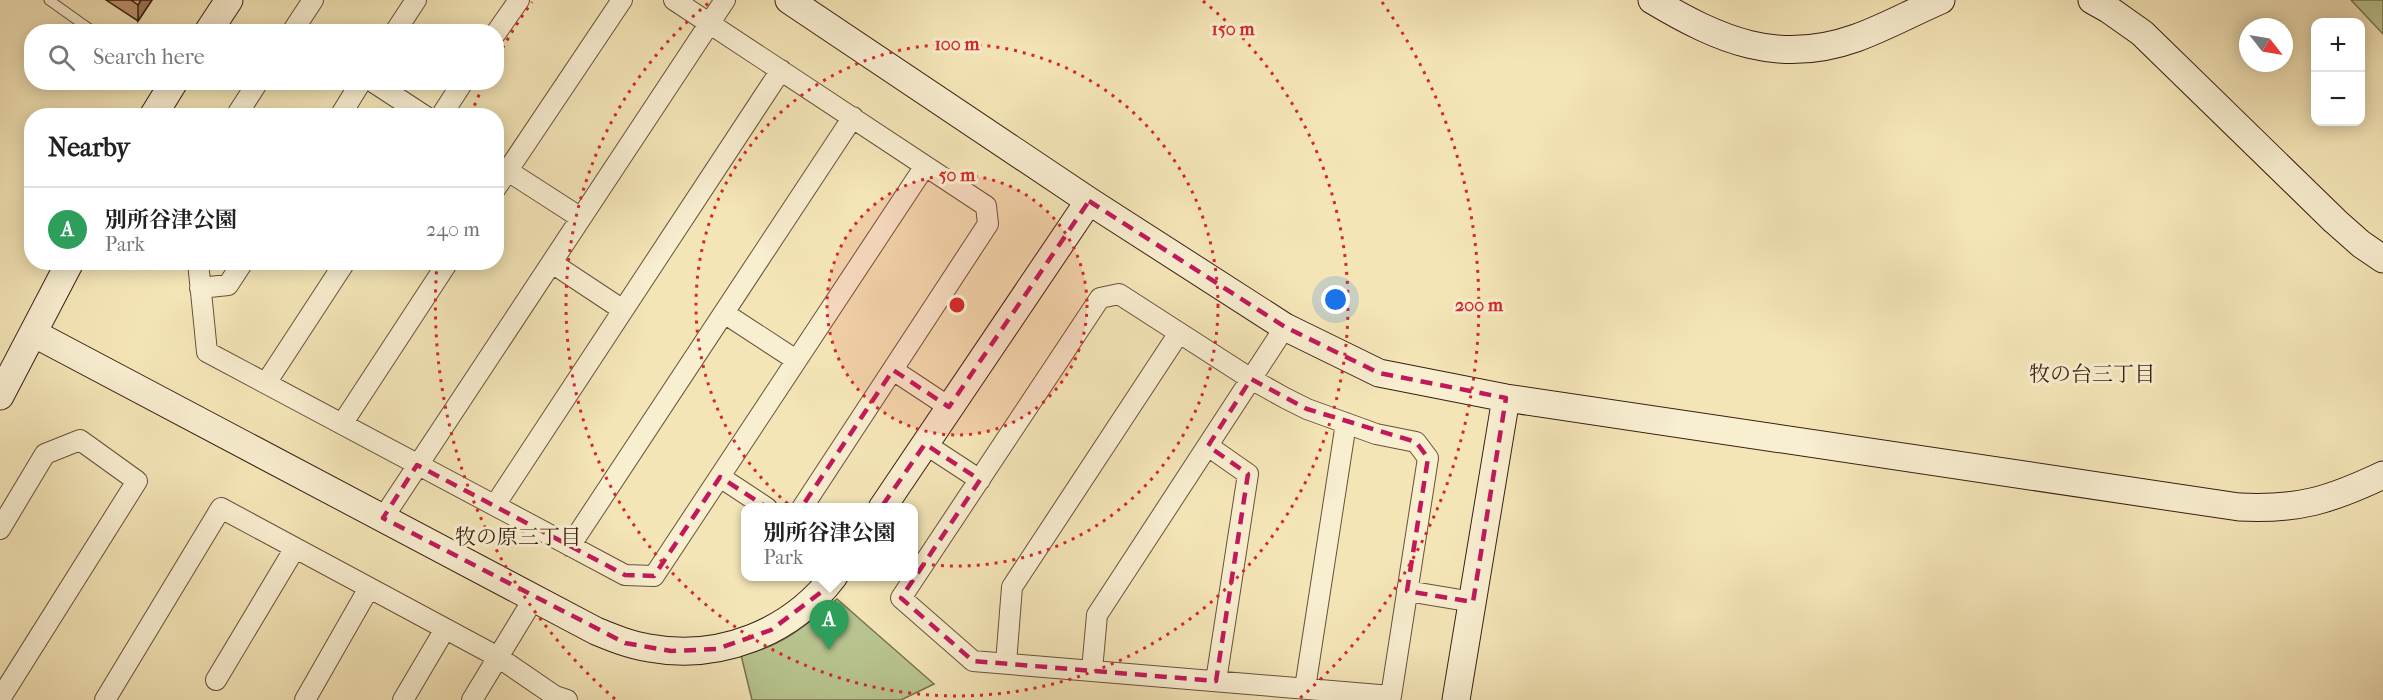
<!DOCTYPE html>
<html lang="en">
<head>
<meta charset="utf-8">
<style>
  :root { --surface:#fff; --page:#f6f6f6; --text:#222; --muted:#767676; --line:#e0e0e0; --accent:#b45309 }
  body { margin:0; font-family:"IM FELL French Canon","Noto Serif JP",serif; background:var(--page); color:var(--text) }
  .controls { position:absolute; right:18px; top:18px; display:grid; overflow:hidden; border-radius:12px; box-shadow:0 3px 15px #0003 }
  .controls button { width:54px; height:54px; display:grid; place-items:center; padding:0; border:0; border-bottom:2px solid var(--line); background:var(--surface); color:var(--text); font:30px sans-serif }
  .compass { position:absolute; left:2239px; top:18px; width:54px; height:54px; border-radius:50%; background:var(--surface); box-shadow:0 3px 15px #0003; rotate:121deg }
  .you { position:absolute; left:1336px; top:300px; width:21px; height:21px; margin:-15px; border:4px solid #fff; border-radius:50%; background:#1a73e8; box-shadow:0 0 0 9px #1a73e833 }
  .badge { display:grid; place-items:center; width:39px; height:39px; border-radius:50%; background:var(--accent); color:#fff; font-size:20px; font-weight:700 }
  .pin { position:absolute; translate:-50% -50px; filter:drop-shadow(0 2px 3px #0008) }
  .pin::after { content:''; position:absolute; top:32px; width:21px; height:18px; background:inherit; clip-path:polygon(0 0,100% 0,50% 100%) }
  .popup { position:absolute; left:741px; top:503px; width:177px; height:78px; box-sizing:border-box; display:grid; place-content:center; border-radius:12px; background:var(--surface); filter:drop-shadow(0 2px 4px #0005); font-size:20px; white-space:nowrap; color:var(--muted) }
  .popup b { font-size:22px; color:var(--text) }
  .popup::after { content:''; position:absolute; left:50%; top:100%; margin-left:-12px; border:12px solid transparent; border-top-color:var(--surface) }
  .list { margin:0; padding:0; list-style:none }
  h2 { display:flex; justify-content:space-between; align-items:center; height:78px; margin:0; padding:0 24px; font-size:26px }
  h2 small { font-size:20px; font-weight:400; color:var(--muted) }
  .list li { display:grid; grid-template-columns:39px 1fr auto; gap:18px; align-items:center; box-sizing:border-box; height:84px; padding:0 24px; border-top:2px solid var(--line) }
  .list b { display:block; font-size:22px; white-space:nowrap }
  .list p { margin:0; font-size:20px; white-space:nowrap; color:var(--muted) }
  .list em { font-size:20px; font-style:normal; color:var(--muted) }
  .icon { flex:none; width:33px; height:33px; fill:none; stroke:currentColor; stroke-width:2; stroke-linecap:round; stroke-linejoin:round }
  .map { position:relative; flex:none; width:2383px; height:700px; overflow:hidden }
  .search { position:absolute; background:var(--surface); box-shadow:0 3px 15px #0003; left:24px; top:24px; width:480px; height:66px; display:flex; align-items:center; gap:15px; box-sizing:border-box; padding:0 21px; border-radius:24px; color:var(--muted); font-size:22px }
  .panel { position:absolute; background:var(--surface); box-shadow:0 3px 15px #0003; left:24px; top:108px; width:480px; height:162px; border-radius:24px }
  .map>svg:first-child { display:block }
  .green { fill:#b8c590; stroke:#797250; stroke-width:1.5 }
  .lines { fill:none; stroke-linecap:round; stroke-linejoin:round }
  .lane-casing { stroke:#68503a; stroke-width:11 }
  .street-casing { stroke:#68503a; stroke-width:22 }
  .secondary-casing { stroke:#3a1e11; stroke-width:29 }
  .lane { stroke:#f8eed0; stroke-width:9 }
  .street { stroke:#f8eed0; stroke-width:20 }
  .secondary { stroke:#f8eed0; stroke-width:27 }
  .wall { fill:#c1936e; stroke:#3a1e11; stroke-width:1.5 }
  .shaded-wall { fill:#9d785a; stroke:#3a1e11; stroke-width:1.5 }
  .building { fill:#e0ab80; stroke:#3a1e11; stroke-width:1.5 }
  .marked { fill:none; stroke:#c2185b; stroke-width:4.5; stroke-dasharray:12 8; stroke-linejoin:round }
  .ring { fill:none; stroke:#d62828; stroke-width:3; stroke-dasharray:3 6 }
  .labels { text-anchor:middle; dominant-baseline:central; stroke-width:6; stroke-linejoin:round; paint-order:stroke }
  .neighbourhood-label { font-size:21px; fill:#3a1e11; stroke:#f8eed0 }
  .centre { fill:#d62828; stroke:#f8eed0; stroke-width:3 }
  .ring-label { font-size:18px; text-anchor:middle; font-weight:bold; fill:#d62828; stroke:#f8eed0; stroke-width:6; stroke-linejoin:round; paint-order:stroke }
</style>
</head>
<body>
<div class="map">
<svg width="2383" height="700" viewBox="0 0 2383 700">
  <rect width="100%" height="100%" fill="#f4e5b7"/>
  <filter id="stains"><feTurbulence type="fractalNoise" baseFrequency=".00333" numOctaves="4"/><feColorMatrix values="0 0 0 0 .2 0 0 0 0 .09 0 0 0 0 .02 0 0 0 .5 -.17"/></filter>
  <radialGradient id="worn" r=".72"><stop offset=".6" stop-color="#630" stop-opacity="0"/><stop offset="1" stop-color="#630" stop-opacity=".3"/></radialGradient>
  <!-- green -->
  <path class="green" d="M 2351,0 L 2383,0 L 2383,34 Z
    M 837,599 L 934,684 L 901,700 L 752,700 L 741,655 C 780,648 808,624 837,599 Z"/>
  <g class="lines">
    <defs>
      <path id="lane" d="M 49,0 L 94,32"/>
      <path id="street" d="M 674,0 L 986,206 L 988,224 L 802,508
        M 292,32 L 313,0
        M 395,32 L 416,0
        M 496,33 L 519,0
        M 373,82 L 425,116
        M 236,116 L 258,82
        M 340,116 L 361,82
        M 441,116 L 463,82
        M 508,171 L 581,218
        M 496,188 L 622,0
        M 198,262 L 207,352 L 625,575 L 654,576 L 925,166
        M 552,263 L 623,310
        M 200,288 L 228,285 L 243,262
        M 1119,294 L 1251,379 L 1285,398 L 1307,409 L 1376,434 L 1416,442 L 1428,458 L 1391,696 L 973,661 L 901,598 L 1100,298 Z
        M 724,313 L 796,360
        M 893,370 L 949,407
        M 266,383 L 345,262
        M 342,424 L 448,262
        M 925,444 L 980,480
        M 1208,446 L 1248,474 L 1216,681
        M 720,477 L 767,508
        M 495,505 L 781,70
        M 383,518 L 725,0
        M 0,529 L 45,454 L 80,440 L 137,481 L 0,699
        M 570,546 L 853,117
        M 1407,591 L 1473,602
        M 1006,663 L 1012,587 L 1179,333
        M 1092,670 L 1097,615 L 1285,327
        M 216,680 L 295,548
        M 1305,688 L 1346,423
        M 105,700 L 221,508 L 498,657 L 555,696 L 567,700
        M 305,700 L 369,588
        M 403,700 L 445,629
        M 472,700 L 534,598"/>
      <path id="secondary" d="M 789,0 L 1089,201 L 1285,327 L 1379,373 L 1506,398 L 2239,507 C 2299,510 2330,500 2383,475
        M 1652,0 C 1719,40 1778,66 1856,38 C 1884,28 1913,12 1941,0
        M 2092,0 L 2108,9 L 2142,33 L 2335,221 L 2361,244 L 2383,259
        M 208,32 L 229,0
        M 153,116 L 174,82
        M 33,333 L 596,631 C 613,638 630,645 649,648 C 719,661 791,633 834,576
        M 0,396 L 70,262
        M 882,508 L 1089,201
        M 1456,700 L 1506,398"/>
    </defs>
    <!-- lane casing -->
    <use href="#lane" class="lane-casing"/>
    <!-- street casing -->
    <use href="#street" class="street-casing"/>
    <!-- secondary casing -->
    <use href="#secondary" class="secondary-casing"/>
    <!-- lane -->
    <use href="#lane" class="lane"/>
    <!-- street -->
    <use href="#street" class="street"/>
    <!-- secondary -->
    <use href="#secondary" class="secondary"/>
  </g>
  <!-- wall -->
  <path class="wall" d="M 106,0 L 152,0 L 138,21 Z"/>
  <!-- shaded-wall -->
  <path class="shaded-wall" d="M 141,0 L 152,0 L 138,21 L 138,5 Z"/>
  <!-- building -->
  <path class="building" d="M 131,0 L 141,0 L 138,5 Z"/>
  <!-- marked area -->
  <path class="marked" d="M 1089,201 L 1285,327 L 1379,373 L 1506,398 L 1473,602 L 1407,591 L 1428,458 L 1416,442 L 1307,409 L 1251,379 L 1208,446 L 1248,474 L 1216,681 L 973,661 L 901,598 L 980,480 L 925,444 L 824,590 L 771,630 L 717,649 L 671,651 L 625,643 L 383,518 L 417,465 L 625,575 L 654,576 L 720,477 L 791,523 L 893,370 L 949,407 Z"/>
  <!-- distance rings -->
  <circle cx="957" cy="305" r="130" fill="#d62828" fill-opacity=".12"/>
  <g class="ring">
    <circle cx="957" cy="305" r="130"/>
    <circle cx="957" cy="305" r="261"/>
    <path d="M1203 1A391 391 0 1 1 711 1"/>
    <path d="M615 699A522 522 0 0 1 437 264M471 114A522 522 0 0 1 484 84M498 56A522 522 0 0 1 532 2M1382 2A522 522 0 0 1 1299 699"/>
  </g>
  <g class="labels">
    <!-- neighbourhood labels -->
    <g class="neighbourhood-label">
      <text x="2092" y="374">牧の台三丁目</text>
      <text x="518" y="537">牧の原三丁目</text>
    </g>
  </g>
  <circle cx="957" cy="305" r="9" class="centre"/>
  <g class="ring-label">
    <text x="1233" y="35">150 m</text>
    <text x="957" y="50">100 m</text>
    <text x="957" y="181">50 m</text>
    <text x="1479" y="311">200 m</text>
  </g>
  <rect width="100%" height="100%" filter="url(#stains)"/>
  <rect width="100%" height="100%" fill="url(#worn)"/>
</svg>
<div class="controls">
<button>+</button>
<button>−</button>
</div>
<svg class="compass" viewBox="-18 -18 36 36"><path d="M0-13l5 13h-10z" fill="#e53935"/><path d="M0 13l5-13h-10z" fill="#767676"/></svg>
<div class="you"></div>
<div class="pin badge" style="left:829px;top:650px;background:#2e9e5b">A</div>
<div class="popup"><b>別所谷津公園</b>Park</div>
<div class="search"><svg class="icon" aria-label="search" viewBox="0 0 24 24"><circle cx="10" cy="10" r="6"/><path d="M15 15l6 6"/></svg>Search here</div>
<section class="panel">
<h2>Nearby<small></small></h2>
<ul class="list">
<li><span class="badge" style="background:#2e9e5b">A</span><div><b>別所谷津公園</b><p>Park</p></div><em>240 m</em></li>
</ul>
</section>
</div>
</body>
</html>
